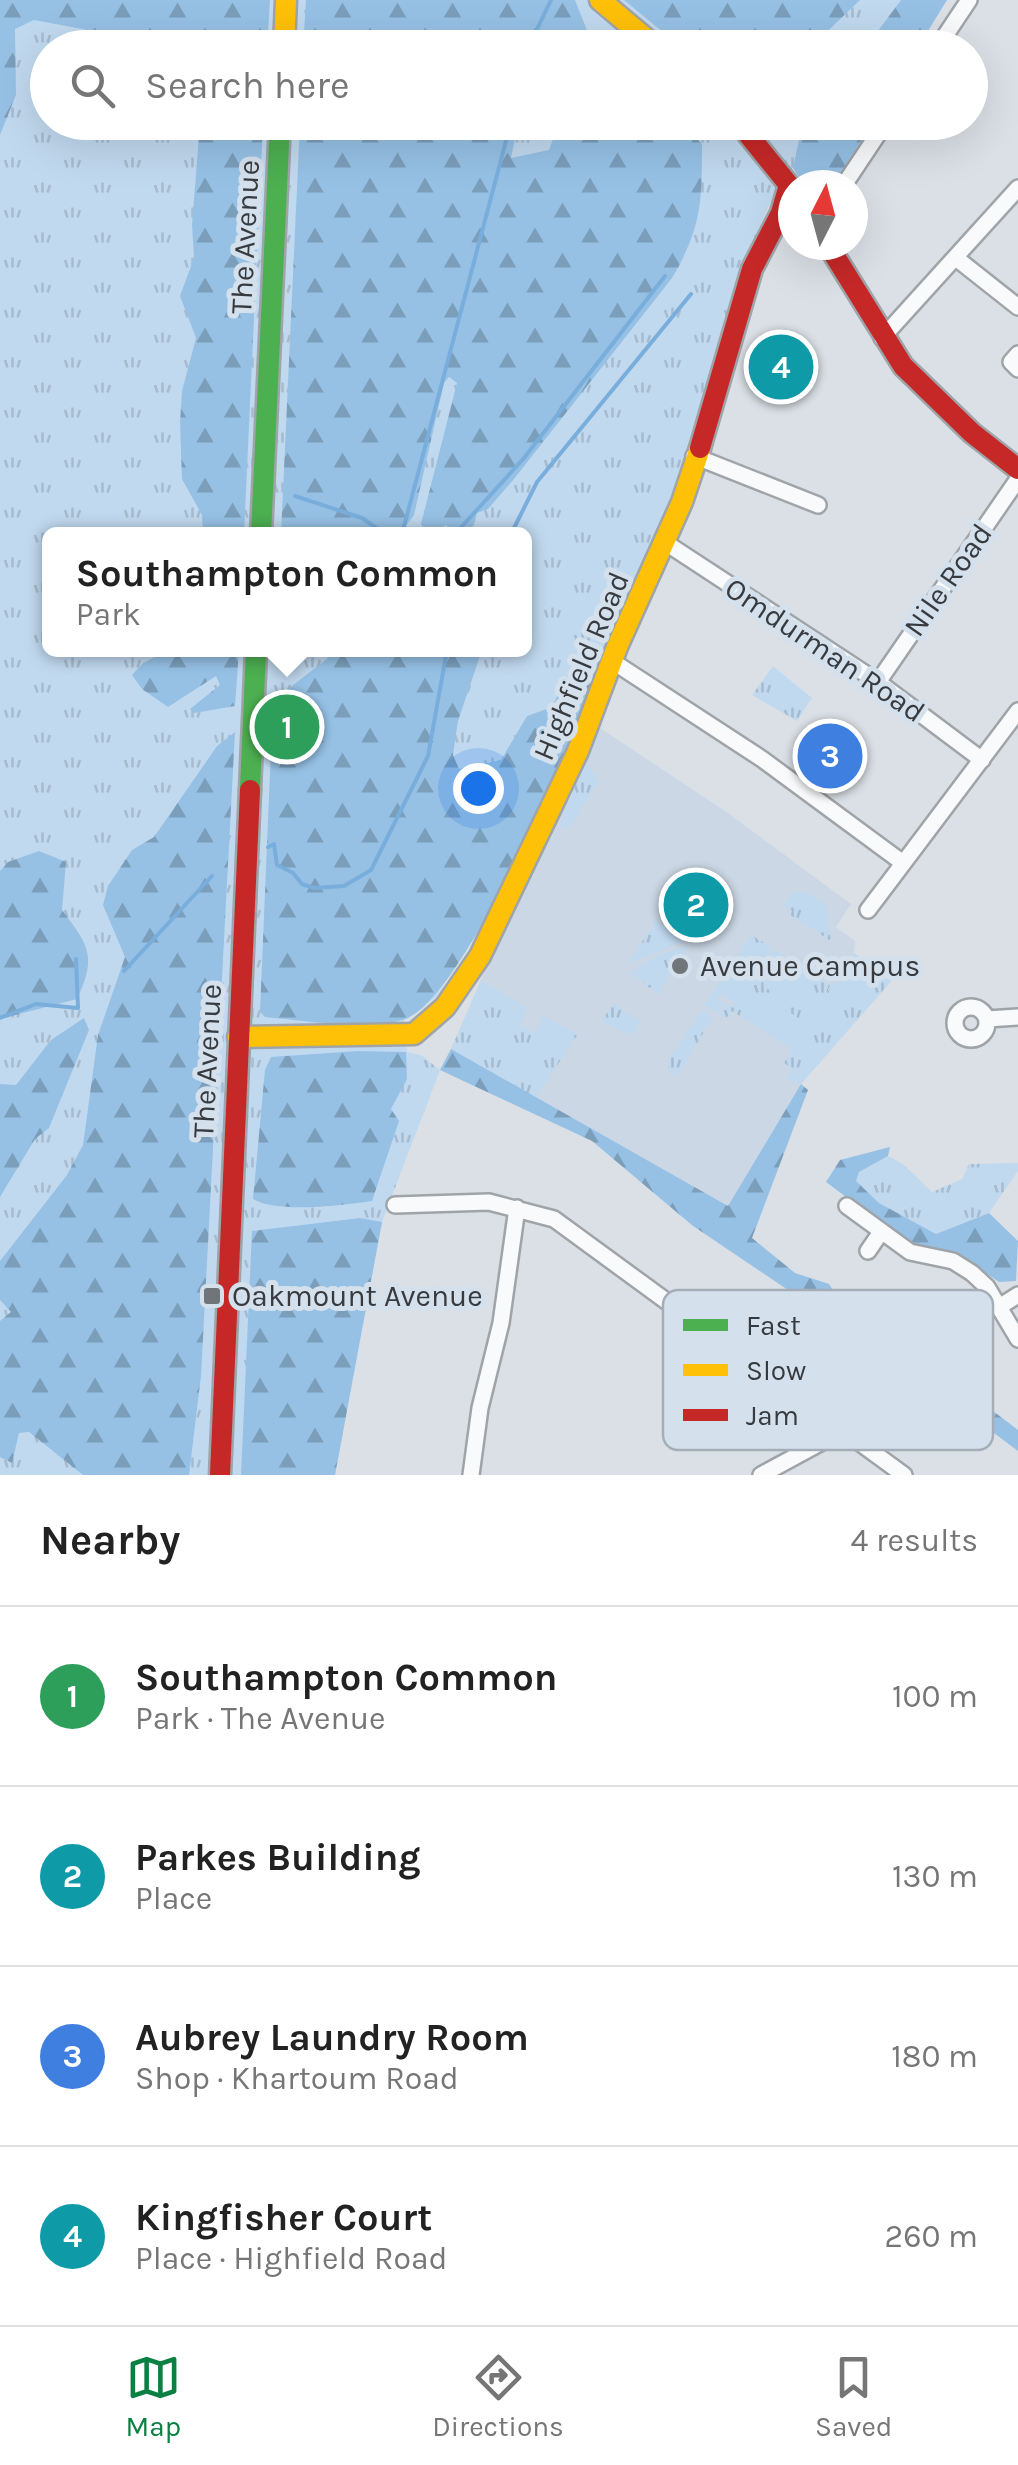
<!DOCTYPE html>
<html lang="en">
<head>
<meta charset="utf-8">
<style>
  :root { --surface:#fff; --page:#f2f2f2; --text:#222; --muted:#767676; --line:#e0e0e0; --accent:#0b8043 }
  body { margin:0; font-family:Karla,sans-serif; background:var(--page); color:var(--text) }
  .compass { position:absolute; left:778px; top:170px; width:90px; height:90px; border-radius:50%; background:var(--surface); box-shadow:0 10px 40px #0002; rotate:6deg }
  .you { position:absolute; left:478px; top:788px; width:35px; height:35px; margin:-25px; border:8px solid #fff; border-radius:50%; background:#1a73e8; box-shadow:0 0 0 15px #1a73e833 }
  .badge { display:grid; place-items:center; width:65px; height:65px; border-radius:50%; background:var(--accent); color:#fff; font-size:32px; font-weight:700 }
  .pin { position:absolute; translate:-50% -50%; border:5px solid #fff; box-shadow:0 2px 10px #0006 }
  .popup { position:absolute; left:42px; top:527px; width:490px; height:130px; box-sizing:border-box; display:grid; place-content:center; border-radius:15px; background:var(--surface); filter:drop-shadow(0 2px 8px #0005); font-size:32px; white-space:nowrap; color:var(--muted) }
  .popup b { font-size:38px; color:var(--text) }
  .popup::after { content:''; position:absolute; left:50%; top:100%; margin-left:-20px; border:20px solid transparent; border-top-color:var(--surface) }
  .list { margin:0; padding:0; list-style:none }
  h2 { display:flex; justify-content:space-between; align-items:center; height:130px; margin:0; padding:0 40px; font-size:42px }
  h2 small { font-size:32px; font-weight:400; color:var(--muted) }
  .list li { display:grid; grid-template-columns:65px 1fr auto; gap:30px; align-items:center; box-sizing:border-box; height:180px; padding:0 40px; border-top:2px solid var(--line) }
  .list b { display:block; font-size:38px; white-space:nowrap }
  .list p { margin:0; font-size:32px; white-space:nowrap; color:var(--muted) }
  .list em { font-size:32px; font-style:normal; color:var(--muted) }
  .icon { flex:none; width:55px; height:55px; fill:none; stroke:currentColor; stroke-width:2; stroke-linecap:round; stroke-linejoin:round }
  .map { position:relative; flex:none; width:1018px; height:1475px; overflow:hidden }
  .search { position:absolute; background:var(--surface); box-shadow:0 10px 40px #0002; left:30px; right:30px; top:30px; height:110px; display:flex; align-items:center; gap:25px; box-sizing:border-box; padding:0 35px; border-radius:55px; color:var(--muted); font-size:38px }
  .sheet { height:850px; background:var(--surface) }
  nav { display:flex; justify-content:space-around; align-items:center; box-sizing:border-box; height:140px; border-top:2px solid var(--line); background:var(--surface); font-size:28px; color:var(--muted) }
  nav a { display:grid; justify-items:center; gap:5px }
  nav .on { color:var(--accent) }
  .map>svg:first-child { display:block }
  .built { fill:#cbd7e4 }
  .grass { fill:url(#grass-tufts); fill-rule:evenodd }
  .forest { fill:url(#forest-firs) }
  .garden { fill:#c1d9ef }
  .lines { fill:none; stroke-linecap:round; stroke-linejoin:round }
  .stream { stroke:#79aedc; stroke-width:4 }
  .street-casing { stroke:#9fa4a8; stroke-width:20 }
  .fast-casing { stroke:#9fa4a8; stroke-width:25 }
  .slow-casing { stroke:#9fa4a8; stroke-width:25 }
  .jam-casing { stroke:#9fa4a8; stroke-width:25 }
  .street { stroke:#f9fafb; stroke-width:15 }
  .fast { stroke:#4caf50; stroke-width:20 }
  .slow { stroke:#ffc107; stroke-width:20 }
  .jam { stroke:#c62828; stroke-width:20 }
  .poi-dot { fill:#70757a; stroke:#d4e0ec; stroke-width:4 }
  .labels { text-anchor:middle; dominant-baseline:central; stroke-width:10; stroke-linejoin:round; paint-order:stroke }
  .street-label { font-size:30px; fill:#373b40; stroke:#d4e0ec }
  .poi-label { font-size:30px; fill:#373b40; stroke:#d4e0ec; text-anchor:start }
  .key { fill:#d4e0ec; stroke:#a5aeb8; stroke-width:2.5 }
  .key-label { font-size:28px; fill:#373b40 }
</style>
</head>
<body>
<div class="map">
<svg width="1018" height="1475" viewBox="0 0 1018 1475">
  <defs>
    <pattern id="grass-tufts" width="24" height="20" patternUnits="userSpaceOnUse" patternTransform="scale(2.5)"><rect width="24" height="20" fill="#c1d9ef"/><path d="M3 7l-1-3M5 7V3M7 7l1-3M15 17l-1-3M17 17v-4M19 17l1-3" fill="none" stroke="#a6bbce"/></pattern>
    <pattern id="forest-firs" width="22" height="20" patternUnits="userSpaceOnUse" patternTransform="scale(2.5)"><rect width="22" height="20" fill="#96c1e5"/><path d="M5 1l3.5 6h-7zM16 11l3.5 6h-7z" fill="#7b9ebb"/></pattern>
  </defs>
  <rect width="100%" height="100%" fill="#dae0e6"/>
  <!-- built -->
  <path class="built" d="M 600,728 L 728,813 L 851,904 L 836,927 L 855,941 L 854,953 L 893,979 L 801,1084 L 728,1206 L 451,1049 L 494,950 L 566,803 L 575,795 L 572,789 Z"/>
  <!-- grass -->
  <path class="grass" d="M 0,0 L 947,0 L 918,47 L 48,48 L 48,122 L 872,123 L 834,185 L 804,185 L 793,168 L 777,187 L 741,270 L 670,502 L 585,705 L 482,922 L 436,997 L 404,1020 L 407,1052 L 421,1055 L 440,1070 L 382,1222 L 335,1475 L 0,1475 ZM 49,534 L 524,534 L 524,650 L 49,650 Z
    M 773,666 L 812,698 L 797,721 L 752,695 Z
    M 585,762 L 599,781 L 569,828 L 559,826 Z
    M 794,892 L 806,892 L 826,904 L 831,941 L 790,915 L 792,911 L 783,905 Z
    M 656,921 L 688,940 L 627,964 Z
    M 751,935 L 771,947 L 767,955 L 774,949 L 830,985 L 827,993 L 854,953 L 893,979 L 801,1084 L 786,1079 L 792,1068 L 784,1063 L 792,1049 L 732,1011 L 725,1019 L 719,1015 L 725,1004 L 732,1007 L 734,1002 L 720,994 L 718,999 L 723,1003 L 717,1014 L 704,1005 Z
    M 690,945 L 658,994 L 630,973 L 660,954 Z
    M 481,981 L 528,1008 L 520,1025 L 533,1033 L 543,1016 L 578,1034 L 536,1097 L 451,1049 Z
    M 614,1003 L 641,1022 L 631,1036 L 601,1021 Z
    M 702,1010 L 713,1017 L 677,1076 L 668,1070 L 668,1061 Z
    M 888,1156 L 903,1164 L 932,1192 L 962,1179 L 969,1164 L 1018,1163 L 1018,1171 L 989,1213 L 936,1234 L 879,1203 L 855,1181 L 858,1172 Z"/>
  <!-- forest -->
  <path class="forest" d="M 0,0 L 270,0 L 267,47 L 179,47 L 34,20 L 15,29 L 16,95 L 0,135 Z
    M 306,0 L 575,0 L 588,33 L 584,48 L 303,47 Z
    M 624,0 L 860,0 L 811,47 L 681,47 Z
    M 901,0 L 947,0 L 918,47 L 866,47 Z
    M 200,123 L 263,123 L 244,534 L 203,534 L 202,515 L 182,479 L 180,422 L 182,391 L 196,338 L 180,296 L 194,258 L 192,225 Z
    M 300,123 L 537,123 L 515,139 L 511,158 L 549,150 L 558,126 L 568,123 C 607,122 674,111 702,144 C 702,201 702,227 672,278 L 514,479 L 488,509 L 477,513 L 474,525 L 464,534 L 447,534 L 447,525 L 427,534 L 421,524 L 457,383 L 449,377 L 444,383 L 414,515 L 402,531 L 281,534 Z
    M 810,123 L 872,123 L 834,185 L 804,185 L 793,168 L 800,135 Z
    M 169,650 L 239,650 L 235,706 L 194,713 L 190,709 L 220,685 L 216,676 L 168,707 L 142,689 L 132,675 L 143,663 Z
    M 338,650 L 482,650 L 458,721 L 453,755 L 459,769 L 501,760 L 527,716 L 552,707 L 567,676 L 588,672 L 594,681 C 569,748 466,992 408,1018 C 373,1033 303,1020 265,1017 L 260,1012 L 273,701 Z
    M 235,732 L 201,1376 L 189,1475 L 83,1475 L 29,1432 L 19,1433 L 12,1463 L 0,1457 L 0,1321 L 11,1312 L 0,1300 L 0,1261 L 67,1175 L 83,1145 L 98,1035 L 125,957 L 103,905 L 108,886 L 132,850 L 154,837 L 217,746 Z
    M 39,851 L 66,862 L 62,910 C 89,946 97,956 77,999 L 0,1019 L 0,871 L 8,862 Z
    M 84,1018 L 89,1030 L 49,1128 L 35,1139 L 0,1197 L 0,1084 L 16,1085 L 51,1040 Z
    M 451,1049 L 728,1206 L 801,1084 L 808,1090 L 752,1238 L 795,1273 L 829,1284 L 847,1312 L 914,1351 L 1018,1430 L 1018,1451 L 938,1391 L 693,1226 L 592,1141 L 440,1070 Z
    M 358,1051 L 406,1052 L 407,1079 L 391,1109 L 399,1121 L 372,1201 C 344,1205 277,1214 253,1199 L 265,1070 L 271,1057 Z
    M 890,1147 L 888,1156 L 859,1172 L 856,1181 L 879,1203 L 936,1234 L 989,1213 L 1018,1241 L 1016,1281 L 999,1282 L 964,1258 L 921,1249 L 901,1238 L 826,1182 L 840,1160 Z
    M 360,1218 L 382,1222 L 335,1475 L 241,1475 L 252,1231 Z"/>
  <!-- garden -->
  <path class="garden" d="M 774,967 L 814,993 L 802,1011 L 763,986 Z
    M 758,992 L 798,1018 L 786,1036 L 746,1010 Z"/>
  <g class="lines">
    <!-- stream -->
    <path class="stream" d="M 528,48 L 551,0
      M 295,496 L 362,518 L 385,534
      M 402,534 L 511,122
      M 455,534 L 524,458 L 665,276
      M 511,534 L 537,482 L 691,294
      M 268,847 L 274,844 L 277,865 L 293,873 L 302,884 L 314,888 L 344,886 L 371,870 L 428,756 L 447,650
      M 124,971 L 212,876
      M 0,1018 L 36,1004 L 78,1008 L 76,959"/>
    <defs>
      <path id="street" d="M 937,48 L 969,0
        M 844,185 L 886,122
        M 956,258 L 1018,307
        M 882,338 L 1018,188
        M 1018,354 L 1011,362 L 1018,369
        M 694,456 L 818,505
        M 666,543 L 878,682 L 982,760
        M 612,661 L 762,759 L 903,863
        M 878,682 L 1018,479
        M 868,910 L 1018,711
        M955 1023a16 16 0 1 1 32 0a16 16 0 1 1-32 0Z
        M 987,1019 L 1018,1017
        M 395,1205 L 489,1202 L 554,1219 L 904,1475
        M 847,1206 L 910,1252 L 953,1261 L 972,1273 L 987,1287 L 1018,1339
        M 868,1251 L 881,1232
        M 999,1307 L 1018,1295
        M 471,1475 L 480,1408 L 501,1323 L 517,1208
        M 761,1475 L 846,1429"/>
      <path id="fast" d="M 261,534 L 280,122
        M 250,790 L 256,650"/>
      <path id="slow" d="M 600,0 L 657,48
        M 284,48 L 286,0
        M 238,1037 L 414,1034 L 445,1007 L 480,956 L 578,751 L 617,647 L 682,502 L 700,448"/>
      <path id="jam" d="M 738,122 L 793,190
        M 828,245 L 903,366 L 972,433 L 1018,469
        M 700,448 L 752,269 L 781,213 L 789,185
        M 220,1475 L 250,790"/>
    </defs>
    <!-- street casing -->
    <use href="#street" class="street-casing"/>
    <!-- fast casing -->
    <use href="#fast" class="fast-casing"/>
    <!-- slow casing -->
    <use href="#slow" class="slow-casing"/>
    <!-- jam casing -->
    <use href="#jam" class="jam-casing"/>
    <!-- street -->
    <use href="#street" class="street"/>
    <!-- fast -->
    <use href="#fast" class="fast"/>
    <!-- slow -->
    <use href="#slow" class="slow"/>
    <!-- jam -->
    <use href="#jam" class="jam"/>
  </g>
  <!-- markers -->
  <g class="poi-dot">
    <circle cx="680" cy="966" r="10"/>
    <rect x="202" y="1286" width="20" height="20" rx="5"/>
  </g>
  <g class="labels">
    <!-- street labels -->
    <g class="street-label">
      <text transform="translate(245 237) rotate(-87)">The Avenue</text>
      <text transform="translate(948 580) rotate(-55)">Nile Road</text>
      <text transform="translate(825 650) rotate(34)">Omdurman Road</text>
      <text transform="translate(581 666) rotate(-67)">Highfield Road</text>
      <text transform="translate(207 1061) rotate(-87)">The Avenue</text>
    </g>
    <!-- poi labels -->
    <g class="poi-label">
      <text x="700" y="966">Avenue Campus</text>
      <text x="232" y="1296">Oakmount Avenue</text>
    </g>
  </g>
  <!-- legend -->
  <rect x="663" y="1290" width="330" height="160" rx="15" class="key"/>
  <rect x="683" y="1319" width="45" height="12" fill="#4caf50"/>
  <rect x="683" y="1364" width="45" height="12" fill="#ffc107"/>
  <rect x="683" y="1409" width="45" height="12" fill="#c62828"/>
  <g class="key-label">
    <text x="746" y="1335">Fast</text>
    <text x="746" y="1380">Slow</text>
    <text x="746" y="1425">Jam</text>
  </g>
</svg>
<svg class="compass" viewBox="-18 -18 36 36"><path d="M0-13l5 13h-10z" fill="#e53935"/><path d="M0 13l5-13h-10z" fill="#767676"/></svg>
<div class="you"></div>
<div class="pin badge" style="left:287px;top:727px;background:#2e9e5b">1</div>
<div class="popup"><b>Southampton Common</b>Park</div>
<div class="pin badge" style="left:696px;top:905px;background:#0f9aa8">2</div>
<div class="pin badge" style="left:830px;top:756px;background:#3f7fe0">3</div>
<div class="pin badge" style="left:781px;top:367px;background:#0f9aa8">4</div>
<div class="search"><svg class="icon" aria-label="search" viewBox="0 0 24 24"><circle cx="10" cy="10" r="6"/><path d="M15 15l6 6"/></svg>Search here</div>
</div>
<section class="sheet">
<h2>Nearby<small>4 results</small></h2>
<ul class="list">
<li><span class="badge" style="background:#2e9e5b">1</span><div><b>Southampton Common</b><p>Park · The Avenue</p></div><em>100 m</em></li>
<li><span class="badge" style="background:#0f9aa8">2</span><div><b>Parkes Building</b><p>Place</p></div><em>130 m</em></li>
<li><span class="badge" style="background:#3f7fe0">3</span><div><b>Aubrey Laundry Room</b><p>Shop · Khartoum Road</p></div><em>180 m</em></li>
<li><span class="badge" style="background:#0f9aa8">4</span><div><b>Kingfisher Court</b><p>Place · Highfield Road</p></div><em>260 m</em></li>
</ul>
</section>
<nav>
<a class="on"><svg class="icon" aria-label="map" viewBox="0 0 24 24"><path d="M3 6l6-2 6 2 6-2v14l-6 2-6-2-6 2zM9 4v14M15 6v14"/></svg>Map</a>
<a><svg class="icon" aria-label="directions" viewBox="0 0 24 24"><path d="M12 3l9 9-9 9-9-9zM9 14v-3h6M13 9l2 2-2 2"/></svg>Directions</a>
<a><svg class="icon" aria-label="saved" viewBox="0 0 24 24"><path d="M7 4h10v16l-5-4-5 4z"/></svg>Saved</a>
</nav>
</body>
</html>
